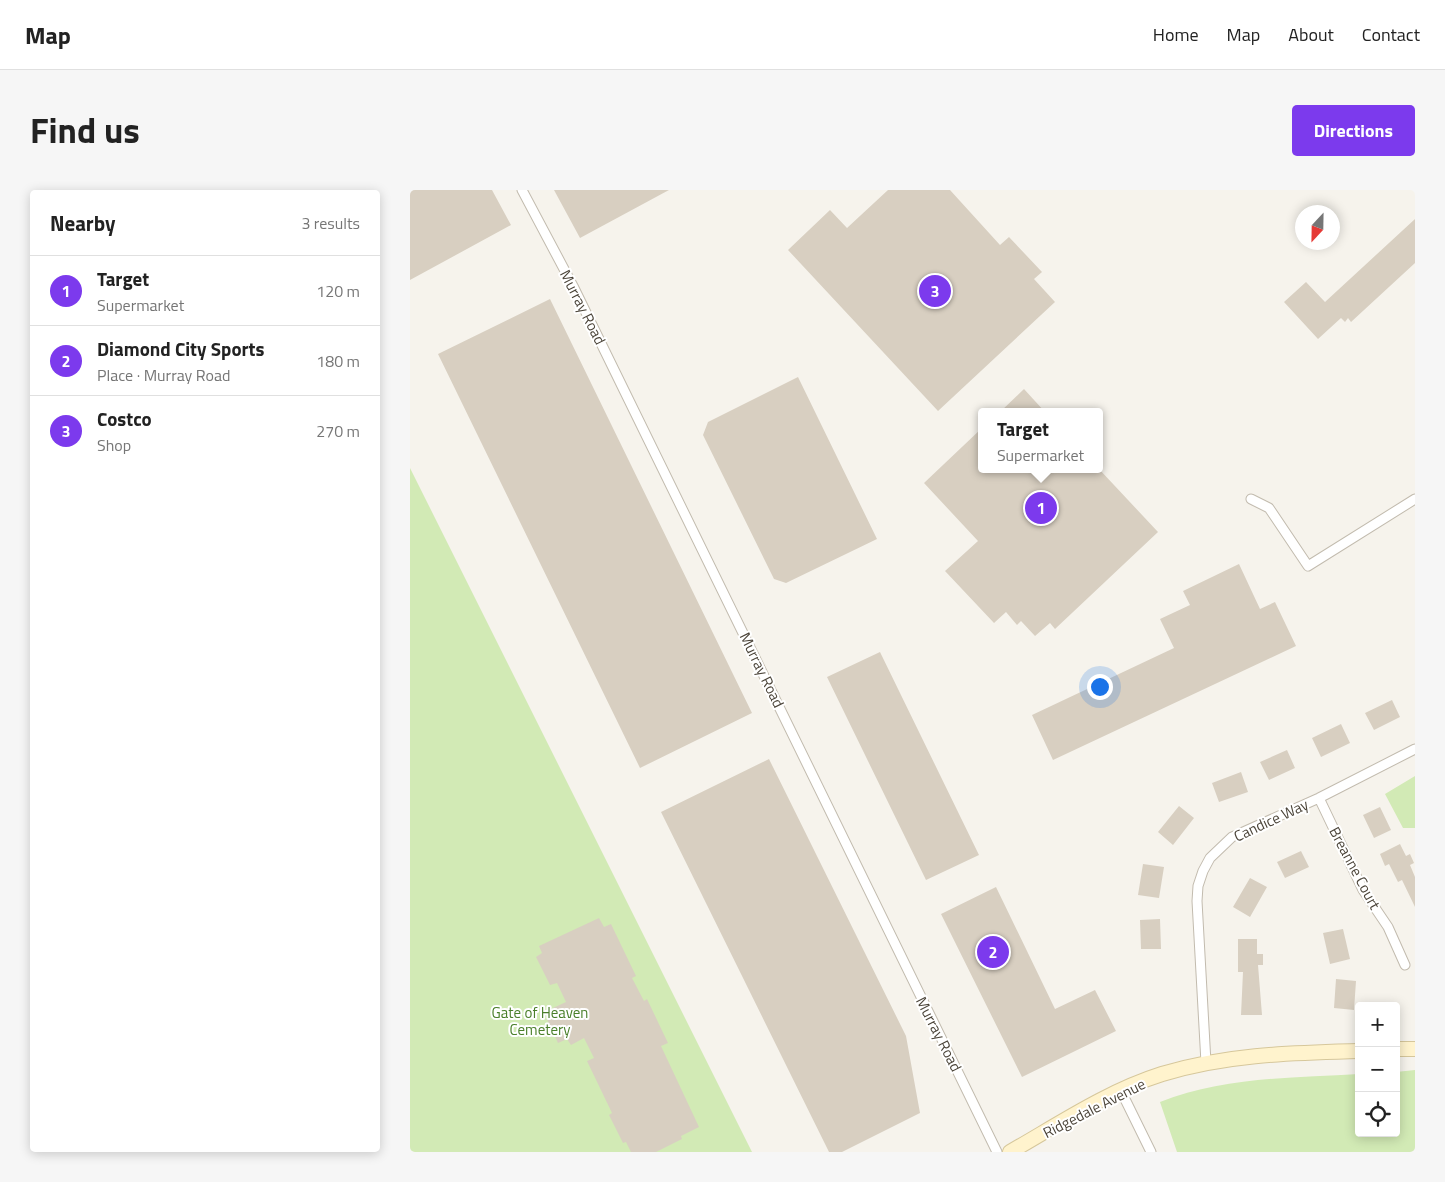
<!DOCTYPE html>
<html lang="en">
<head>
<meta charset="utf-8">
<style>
  :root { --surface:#fff; --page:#f6f6f6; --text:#222; --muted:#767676; --line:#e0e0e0; --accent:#7c3aed }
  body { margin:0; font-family:"Titillium Web",sans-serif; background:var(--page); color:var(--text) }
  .controls { position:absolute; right:15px; bottom:15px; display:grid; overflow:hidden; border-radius:5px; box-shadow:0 2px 12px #0003 }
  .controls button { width:45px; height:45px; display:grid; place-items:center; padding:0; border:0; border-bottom:1px solid var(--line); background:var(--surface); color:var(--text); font:25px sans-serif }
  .compass { position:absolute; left:885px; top:15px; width:45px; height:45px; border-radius:50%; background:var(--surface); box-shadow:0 2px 12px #0003; rotate:202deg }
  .you { position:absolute; left:689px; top:496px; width:18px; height:18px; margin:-12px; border:4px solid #fff; border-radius:50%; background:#1a73e8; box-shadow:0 0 0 8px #1a73e833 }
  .badge { display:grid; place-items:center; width:32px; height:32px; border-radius:50%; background:var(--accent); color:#fff; font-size:16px; font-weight:700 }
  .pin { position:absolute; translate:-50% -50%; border:2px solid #fff; box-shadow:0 1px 5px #0006 }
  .popup { position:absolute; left:568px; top:218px; width:125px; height:65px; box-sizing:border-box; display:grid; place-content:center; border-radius:5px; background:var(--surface); filter:drop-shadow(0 1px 4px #0005); font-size:16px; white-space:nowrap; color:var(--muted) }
  .popup b { font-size:19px; color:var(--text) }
  .popup::after { content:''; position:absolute; left:50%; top:100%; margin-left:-10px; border:10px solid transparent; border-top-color:var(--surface) }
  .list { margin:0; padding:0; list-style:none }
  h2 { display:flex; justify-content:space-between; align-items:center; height:65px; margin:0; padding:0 20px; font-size:21px }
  h2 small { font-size:16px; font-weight:400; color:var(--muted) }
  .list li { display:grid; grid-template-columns:32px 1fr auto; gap:15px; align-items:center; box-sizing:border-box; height:70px; padding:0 20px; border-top:1px solid var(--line) }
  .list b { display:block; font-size:19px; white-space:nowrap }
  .list p { margin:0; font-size:16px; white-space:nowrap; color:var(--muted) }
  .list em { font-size:16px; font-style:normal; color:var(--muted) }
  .icon { flex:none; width:28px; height:28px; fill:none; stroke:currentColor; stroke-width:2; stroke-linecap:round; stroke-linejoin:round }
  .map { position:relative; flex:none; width:1005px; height:962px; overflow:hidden; border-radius:5px }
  header { display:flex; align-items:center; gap:30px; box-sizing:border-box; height:70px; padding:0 25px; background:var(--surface); border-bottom:1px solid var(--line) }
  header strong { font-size:24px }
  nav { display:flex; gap:28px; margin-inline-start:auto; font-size:18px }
  .intro { display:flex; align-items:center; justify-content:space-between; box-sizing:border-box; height:120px; padding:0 30px }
  h1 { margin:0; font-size:35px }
  .button { padding:12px 22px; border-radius:5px; background:var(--accent); color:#fff; font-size:18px; font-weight:700 }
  main { display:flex; gap:30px; padding:0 30px }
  aside { flex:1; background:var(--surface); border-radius:5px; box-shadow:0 2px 12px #0003 }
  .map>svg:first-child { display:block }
  .green { fill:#d2eab5 }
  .building { fill:#d8cfc1 }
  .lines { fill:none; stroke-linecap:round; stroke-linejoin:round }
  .minor-casing { stroke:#c2bbae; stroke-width:11 }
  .secondary-casing { stroke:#d6c79b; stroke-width:16 }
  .minor { stroke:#fff; stroke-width:9 }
  .secondary { stroke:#fff3cd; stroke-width:14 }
  .labels { text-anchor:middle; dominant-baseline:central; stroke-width:4; stroke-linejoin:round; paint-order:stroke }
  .street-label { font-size:15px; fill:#4b4439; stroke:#fff }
  .park-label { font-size:15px; fill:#4a7f2a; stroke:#fff }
</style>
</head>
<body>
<header>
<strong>Map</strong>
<nav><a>Home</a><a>Map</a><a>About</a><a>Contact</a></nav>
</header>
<div class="intro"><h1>Find us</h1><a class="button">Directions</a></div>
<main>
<aside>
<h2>Nearby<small>3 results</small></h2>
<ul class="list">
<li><span class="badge">1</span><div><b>Target</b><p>Supermarket</p></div><em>120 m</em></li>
<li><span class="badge">2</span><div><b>Diamond City Sports</b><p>Place · Murray Road</p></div><em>180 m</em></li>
<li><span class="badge">3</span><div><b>Costco</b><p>Shop</p></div><em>270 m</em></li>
</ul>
</aside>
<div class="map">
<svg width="1005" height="962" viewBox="0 0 1005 962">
  <rect width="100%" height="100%" fill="#f6f3ec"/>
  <!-- green -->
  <path class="green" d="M 0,278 L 342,962 L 0,962 Z
    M 1005,586 L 1005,638 L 993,638 L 975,604 Z
    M 1005,880 L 1005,962 L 767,962 L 750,912 C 813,887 881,888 949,884 L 949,943 L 986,943 L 986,882 Z"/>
  <!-- building -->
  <path class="building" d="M 0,0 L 82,0 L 101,35 L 0,90 Z
    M 144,0 L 259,0 L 170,48 Z
    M 478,0 L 540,0 L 590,55 L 599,47 L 632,82 L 624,89 L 645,112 L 528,221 L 378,60 L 420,20 L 437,38 Z
    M 1005,29 L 1005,73 L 941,132 L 938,128 L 935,132 L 931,128 L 908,149 L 874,112 L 896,92 L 915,112 Z
    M 140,109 L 342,523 L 230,578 L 28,164 Z
    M 388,187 L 467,349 L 376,393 L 364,389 L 293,245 L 298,232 Z
    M 614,199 L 635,222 L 590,222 Z
    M 572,238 L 572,279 L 689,279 L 748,342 L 645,439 L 640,433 L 625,446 L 611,431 L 607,435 L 596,422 L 584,433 L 535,381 L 568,351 L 514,293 Z
    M 829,374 L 850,419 L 865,412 L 886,456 L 643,570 L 622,525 L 764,458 L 750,429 L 780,415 L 773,401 Z
    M 470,462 L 569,665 L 516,690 L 417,487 Z
    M 982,510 L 990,527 L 964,540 L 955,523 Z
    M 931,534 L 940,553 L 911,567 L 902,548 Z
    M 877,560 L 885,578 L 859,590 L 850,572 Z
    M 359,569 L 496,846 L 510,923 L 432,962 L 419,962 L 251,622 Z
    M 831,582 L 838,602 L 809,612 L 802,593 Z
    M 769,616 L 784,628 L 763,655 L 748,642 Z
    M 970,617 L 981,640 L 964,648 L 953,625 Z
    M 990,654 L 996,666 L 1000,664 L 1004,673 L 1000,675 L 1005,687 L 1005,717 L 992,690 L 988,692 L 979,674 L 975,676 L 970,664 Z
    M 891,661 L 899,677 L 875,688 L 867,672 Z
    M 733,674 L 754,677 L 749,708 L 728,705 Z
    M 840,688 L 857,697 L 840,727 L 823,717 Z
    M 586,697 L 645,819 L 685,800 L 706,841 L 612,887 L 531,724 Z
    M 189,728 L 194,737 L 201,734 L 226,786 L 222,788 L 234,811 L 237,809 L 258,853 L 251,856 L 289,937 L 271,946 L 272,949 L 246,962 L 221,962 L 216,952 L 213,953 L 199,925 L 202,923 L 177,871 L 184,868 L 174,848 L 161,855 L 157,849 L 148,853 L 137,829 L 146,825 L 143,818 L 156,812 L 147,793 L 140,795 L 126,767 L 132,763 L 129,756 Z
    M 750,729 L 751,759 L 731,759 L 730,730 Z
    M 933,739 L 940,769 L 920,774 L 913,743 Z
    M 828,749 L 847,749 L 847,764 L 853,764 L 853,775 L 848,775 L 852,825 L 831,825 L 833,782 L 828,782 Z
    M 926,789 L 946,791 L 944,820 L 924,818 Z"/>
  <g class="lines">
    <defs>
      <path id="minor" d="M 112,0 L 163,96 L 587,962
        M 841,309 L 859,318 L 898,376 L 1005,309
        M 909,608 L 953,700 L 978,737 L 995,775
        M 796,873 L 787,711 L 788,696 L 793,681 L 800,668 L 822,647 L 909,608 L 1005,559
        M 711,901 L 741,962"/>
      <path id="secondary" d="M 986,859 L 1005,859
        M 600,962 C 649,934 698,901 752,884 C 817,864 882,863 949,861"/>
    </defs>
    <!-- minor casing -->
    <use href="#minor" class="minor-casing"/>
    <!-- secondary casing -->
    <use href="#secondary" class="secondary-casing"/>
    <!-- minor -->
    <use href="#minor" class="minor"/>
    <!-- secondary -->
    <use href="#secondary" class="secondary"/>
  </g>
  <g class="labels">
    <!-- street labels -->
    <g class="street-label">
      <text transform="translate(173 117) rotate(63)">Murray Road</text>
      <text transform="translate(352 480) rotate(64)">Murray Road</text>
      <text transform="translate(861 630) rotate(-25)">Candice Way</text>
      <text transform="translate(945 678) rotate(62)">Breanne Court</text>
      <text transform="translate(529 844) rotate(63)">Murray Road</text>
      <text transform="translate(684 918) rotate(-27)">Ridgedale Avenue</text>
    </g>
    <!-- park labels -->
    <g class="park-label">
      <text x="130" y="822">Gate of Heaven<tspan x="130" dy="17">Cemetery</tspan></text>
    </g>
  </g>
</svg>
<div class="controls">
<button>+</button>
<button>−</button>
<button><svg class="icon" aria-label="locate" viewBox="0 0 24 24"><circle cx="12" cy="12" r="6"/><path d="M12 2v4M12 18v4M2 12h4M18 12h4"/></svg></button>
</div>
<svg class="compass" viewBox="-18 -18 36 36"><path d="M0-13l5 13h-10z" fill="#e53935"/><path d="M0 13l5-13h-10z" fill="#767676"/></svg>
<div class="you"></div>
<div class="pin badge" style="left:631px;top:318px">1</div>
<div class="popup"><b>Target</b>Supermarket</div>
<div class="pin badge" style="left:583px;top:762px">2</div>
<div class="pin badge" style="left:525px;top:101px">3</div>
</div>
</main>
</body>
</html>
